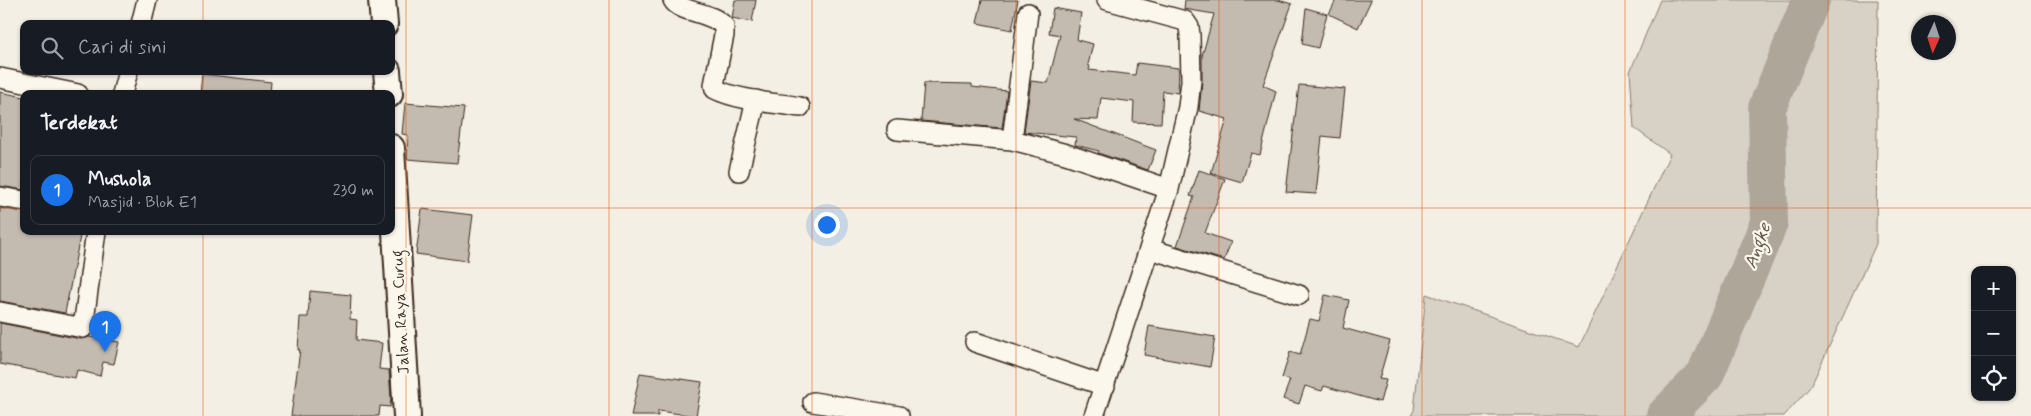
<!DOCTYPE html>
<html lang="id">
<head>
<meta charset="utf-8">
<style>
  :root { --surface:#171b24; --page:#242831; --text:#f1f3f6; --muted:#9ea1a6; --line:#363941; --accent:#1a73e8 }
  body { margin:0; font-family:Mynerve,sans-serif; background:var(--page); color:var(--text) }
  .controls { position:absolute; right:15px; bottom:15px; display:grid; overflow:hidden; border-radius:10px; box-shadow:0 1px 4px #0004 }
  .controls button { width:45px; height:45px; display:grid; place-items:center; padding:0; border:0; border-bottom:1px solid var(--line); background:var(--surface); color:var(--text); font:25px sans-serif }
  .compass { position:absolute; left:1911px; top:15px; width:45px; height:45px; border-radius:50%; background:var(--surface); box-shadow:0 1px 4px #0004; rotate:183deg }
  .you { position:absolute; left:826px; top:224px; width:18px; height:18px; margin:-12px; border:4px solid #fff; border-radius:50%; background:#1a73e8; box-shadow:0 0 0 8px #1a73e833 }
  .badge { display:grid; place-items:center; width:32px; height:32px; border-radius:50%; background:var(--accent); color:#fff; font-size:16px; font-weight:700 }
  .pin { position:absolute; translate:-50% -41px; filter:drop-shadow(0 1px 2px #0008) }
  .pin::after { content:''; position:absolute; top:26px; width:18px; height:15px; background:inherit; clip-path:polygon(0 0,100% 0,50% 100%) }
  .list { margin:0; padding:0; list-style:none }
  h2 { display:flex; justify-content:space-between; align-items:center; height:65px; margin:0; padding:0 20px; font-size:21px }
  h2 small { font-size:16px; font-weight:400; color:var(--muted) }
  .list li { display:grid; grid-template-columns:32px 1fr auto; gap:15px; align-items:center; box-sizing:border-box; height:70px; margin:0 10px 10px; padding:0 10px; border:1px solid var(--line); border-radius:10px }
  .list b { display:block; font-size:19px; white-space:nowrap }
  .list p { margin:0; font-size:16px; white-space:nowrap; color:var(--muted) }
  .list em { font-size:16px; font-style:normal; color:var(--muted) }
  .icon { flex:none; width:28px; height:28px; fill:none; stroke:currentColor; stroke-width:2; stroke-linecap:round; stroke-linejoin:round }
  .map { position:relative; flex:none; width:2031px; height:416px; overflow:hidden }
  .search { position:absolute; background:var(--surface); box-shadow:0 1px 4px #0004; left:20px; top:20px; width:375px; height:55px; display:flex; align-items:center; gap:12px; box-sizing:border-box; padding:0 18px; border-radius:10px; color:var(--muted); font-size:19px }
  .panel { position:absolute; background:var(--surface); box-shadow:0 1px 4px #0004; left:20px; top:90px; width:375px; height:145px; border-radius:10px }
  .map>svg:first-child { display:block }
  .green { fill:#d8d1c6; stroke:#8a7e72 }
  .lines { fill:none; stroke-linecap:round; stroke-linejoin:round }
  .river { stroke:#afa69a; stroke-width:38 }
  .building { fill:#c3bbb0; stroke:#3b2a1e }
  .street-casing { stroke:#3b2a1e; stroke-width:22 }
  .secondary-casing { stroke:#3b2a1e; stroke-width:30 }
  .street { stroke:#fbf7ec; stroke-width:19 }
  .secondary { stroke:#fbf7ec; stroke-width:26 }
  .grid { fill:none; stroke:#e8590c; stroke-width:1; stroke-opacity:0.55 }
  .labels { text-anchor:middle; dominant-baseline:central; stroke-width:4.5; stroke-linejoin:round; paint-order:stroke }
  .street-label { font-size:16px; fill:#3b2a1e; stroke:#fbf7ec }
  .water-label { font-size:18px; font-style:italic; fill:#645549; stroke:#fbf7ec }
</style>
</head>
<body>
<div class="map">
<svg width="2031" height="416" viewBox="0 0 2031 416">
  <rect width="100%" height="100%" fill="#f3efe4"/>
  <filter id="ink" filterUnits="userSpaceOnUse"><feTurbulence type="fractalNoise" baseFrequency=".02" numOctaves="2"/><feDisplacementMap in="SourceGraphic" scale="10" xChannelSelector="R" yChannelSelector="G"/><feConvolveMatrix kernelMatrix="1 2 1 2 8 2 1 2 1" color-interpolation-filters="sRGB"/></filter>
  <g filter="url(#ink)">
    <!-- green -->
    <path class="green" d="M 1660,0 L 1878,0 L 1876,244 L 1811,386 L 1784,416 L 1411,416 L 1414,410 L 1426,294 L 1579,347 L 1670,154 L 1634,128 L 1630,72 Z"/>
    <g class="lines">
      <!-- river -->
      <path class="river" d="M 1665,416 L 1705,375 L 1769,223 L 1767,108 L 1811,0"/>
    </g>
    <!-- building -->
    <path class="building" d="M 735,0 L 756,0 L 752,22 L 732,18 Z
      M 982,0 L 1018,0 L 1012,30 L 977,23 Z
      M 1185,0 L 1278,0 L 1292,4 L 1263,85 L 1276,91 L 1260,155 L 1251,153 L 1242,182 L 1211,173 L 1227,119 L 1199,111 L 1202,82 L 1202,56 L 1214,14 L 1184,9 Z
      M 1336,0 L 1371,0 L 1358,28 L 1329,14 Z
      M 1053,8 L 1081,13 L 1077,40 L 1093,44 L 1088,65 L 1090,66 L 1089,70 L 1135,75 L 1137,63 L 1179,68 L 1178,93 L 1163,91 L 1161,123 L 1133,122 L 1134,102 L 1101,98 L 1098,120 L 1074,119 L 1156,150 L 1148,170 L 1098,153 L 1099,151 L 1075,145 L 1076,137 L 1024,132 L 1031,81 L 1048,83 L 1060,35 L 1049,33 Z
      M 1306,8 L 1327,14 L 1318,48 L 1302,44 Z
      M 202,74 L 271,82 L 270,94 L 200,94 Z
      M 924,83 L 972,84 L 972,87 L 1007,91 L 1002,128 L 921,121 Z
      M 1299,85 L 1345,89 L 1340,138 L 1322,136 L 1316,194 L 1286,192 Z
      M 0,92 L 24,97 L 24,190 L 0,186 Z
      M 405,103 L 464,108 L 457,163 L 407,159 L 408,135 L 402,134 Z
      M 1199,170 L 1225,179 L 1205,233 L 1231,242 L 1224,260 L 1177,246 L 1194,197 L 1190,196 Z
      M 0,208 L 24,212 L 24,231 L 81,231 L 65,313 L 0,301 Z
      M 422,209 L 473,215 L 467,261 L 416,254 Z
      M 310,291 L 351,295 L 350,319 L 357,320 L 356,340 L 382,343 L 379,369 L 389,370 L 391,398 L 390,407 L 380,406 L 379,416 L 291,416 L 300,350 L 298,350 L 300,317 L 308,317 Z
      M 1325,295 L 1349,300 L 1343,328 L 1390,341 L 1379,379 L 1386,380 L 1380,402 L 1324,386 L 1322,391 L 1305,386 L 1299,404 L 1283,399 L 1290,380 L 1282,378 L 1290,352 L 1300,355 L 1310,319 L 1319,321 Z
      M 0,323 L 81,339 L 90,337 L 119,342 L 114,364 L 103,362 L 100,376 L 77,370 L 75,378 L 0,364 Z
      M 1149,326 L 1215,337 L 1210,367 L 1144,355 Z
      M 640,373 L 702,382 L 696,416 L 658,411 L 658,416 L 631,416 Z"/>
    <g class="lines">
      <defs>
        <path id="street" d="M 673,0 C 680,13 711,11 724,26 L 724,35 L 714,85 L 715,89 C 736,100 776,103 800,107
          M 141,24 L 147,0
          M 0,78 L 78,94
          M 122,94 L 128,71
          M 897,130 L 1012,140 L 1066,154 L 1169,189
          M 1012,140 L 1028,13
          M 739,171 L 756,100
          M 0,197 L 24,201
          M 1150,249 L 1299,295
          M 0,312 L 83,328 L 96,231
          M 975,342 L 1105,386
          M 813,402 L 899,416
          M 1094,416 L 1169,189 L 1188,107 L 1191,81 L 1190,35 L 1189,27 L 1185,21 L 1107,0"/>
        <path id="secondary" d="M 382,0 L 384,24
          M 387,71 L 389,94
          M 391,148 L 407,416"/>
      </defs>
      <!-- street casing -->
      <use href="#street" class="street-casing"/>
      <!-- secondary casing -->
      <use href="#secondary" class="secondary-casing"/>
      <!-- street -->
      <use href="#street" class="street"/>
      <!-- secondary -->
      <use href="#secondary" class="secondary"/>
    </g>
  </g>
  <!-- grid -->
  <path class="grid" d="M 203,0 L 203,24M 406,0 L 406,416M 609,0 L 609,416M 812,0 L 812,416M 1016,0 L 1016,416M 1219,0 L 1219,416M 1422,0 L 1422,416M 1625,0 L 1625,416M 1828,0 L 1828,416M 203,71 L 203,94M 0,208 L 24,208M 391,208 L 2031,208M 203,231 L 203,416"/>
  <g class="labels">
    <!-- street labels -->
    <g class="street-label">
      <text transform="translate(401 312) rotate(-93)">Jalan Raya Curug</text>
    </g>
    <!-- water labels -->
    <g class="water-label">
      <text transform="translate(1758 246) rotate(-70)">Angke</text>
    </g>
  </g>
</svg>
<div class="controls">
<button>+</button>
<button>−</button>
<button><svg class="icon" aria-label="locate" viewBox="0 0 24 24"><circle cx="12" cy="12" r="6"/><path d="M12 2v4M12 18v4M2 12h4M18 12h4"/></svg></button>
</div>
<svg class="compass" viewBox="-18 -18 36 36"><path d="M0-13l5 13h-10z" fill="#e53935"/><path d="M0 13l5-13h-10z" fill="#9ea1a6"/></svg>
<div class="you"></div>
<div class="pin badge" style="left:105px;top:352px">1</div>
<div class="search"><svg class="icon" aria-label="search" viewBox="0 0 24 24"><circle cx="10" cy="10" r="6"/><path d="M15 15l6 6"/></svg>Cari di sini</div>
<section class="panel">
<h2>Terdekat<small></small></h2>
<ul class="list">
<li><span class="badge">1</span><div><b>Mushola</b><p>Masjid · Blok E1</p></div><em>230 m</em></li>
</ul>
</section>
</div>
</body>
</html>
